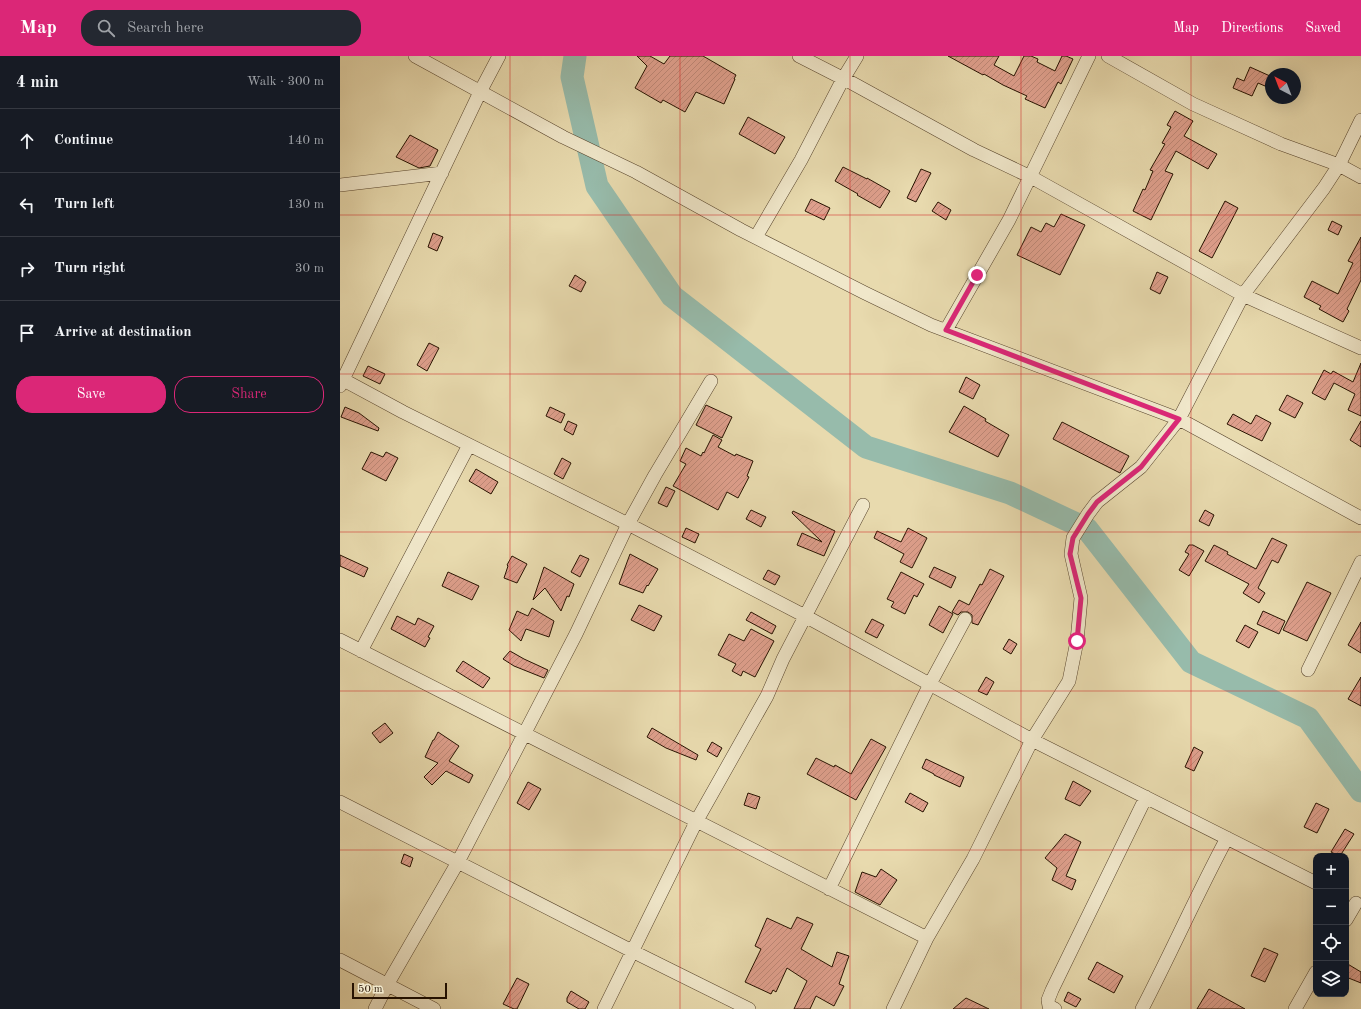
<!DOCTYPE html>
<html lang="en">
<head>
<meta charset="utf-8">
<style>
  :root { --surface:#171b24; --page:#242831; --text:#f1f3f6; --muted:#9ea1a6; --line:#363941; --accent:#db2777 }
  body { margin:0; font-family:"Old Standard TT",serif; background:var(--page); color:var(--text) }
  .controls { position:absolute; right:12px; bottom:12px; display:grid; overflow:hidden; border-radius:8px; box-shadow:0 4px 16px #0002 }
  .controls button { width:36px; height:36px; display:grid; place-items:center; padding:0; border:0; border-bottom:1px solid var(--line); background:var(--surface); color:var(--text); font:20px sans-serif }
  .compass { position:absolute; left:925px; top:12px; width:36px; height:36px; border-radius:50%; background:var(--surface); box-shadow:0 4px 16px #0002; rotate:318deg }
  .scale { position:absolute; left:12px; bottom:10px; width:95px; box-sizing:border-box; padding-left:4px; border:2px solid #271200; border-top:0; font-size:11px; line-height:14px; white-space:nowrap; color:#271200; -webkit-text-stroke:3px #f0e7ca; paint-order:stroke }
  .stop { position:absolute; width:12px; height:12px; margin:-9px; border:3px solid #db2777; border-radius:50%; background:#fff }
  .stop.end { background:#db2777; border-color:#fff; box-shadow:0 1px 4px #0008 }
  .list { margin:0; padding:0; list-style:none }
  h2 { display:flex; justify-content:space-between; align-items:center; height:52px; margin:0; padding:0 16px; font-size:17px }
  h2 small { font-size:13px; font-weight:400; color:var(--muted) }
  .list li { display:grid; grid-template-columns:26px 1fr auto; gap:12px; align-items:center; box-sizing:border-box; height:64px; padding:0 16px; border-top:1px solid var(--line) }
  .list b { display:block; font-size:15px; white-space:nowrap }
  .list em { font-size:13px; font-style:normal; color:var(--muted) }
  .actions { display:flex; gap:8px; padding:12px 16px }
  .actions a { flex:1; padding:9px 0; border:1px solid var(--accent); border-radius:16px; text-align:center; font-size:14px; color:var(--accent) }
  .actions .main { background:var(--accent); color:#fff }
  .icon { flex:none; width:22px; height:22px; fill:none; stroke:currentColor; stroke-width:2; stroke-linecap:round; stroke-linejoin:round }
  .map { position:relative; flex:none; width:1021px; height:953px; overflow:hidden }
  header { display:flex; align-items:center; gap:24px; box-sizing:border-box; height:56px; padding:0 20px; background:var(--accent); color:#fff }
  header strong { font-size:19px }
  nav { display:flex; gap:22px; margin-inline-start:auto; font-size:14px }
  .search { width:280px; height:36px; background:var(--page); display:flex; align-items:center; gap:10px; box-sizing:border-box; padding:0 14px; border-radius:16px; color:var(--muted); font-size:15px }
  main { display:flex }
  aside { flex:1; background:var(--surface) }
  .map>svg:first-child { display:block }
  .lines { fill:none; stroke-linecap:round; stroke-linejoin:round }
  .river { stroke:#97bbab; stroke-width:23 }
  .building { fill:url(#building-hatch); stroke:#271200 }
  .minor-casing { stroke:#57442c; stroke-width:14 }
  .minor { stroke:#f0e7ca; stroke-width:13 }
  .route { stroke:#db2777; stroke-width:5 }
  .grid { fill:none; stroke:#d62828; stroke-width:1; stroke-opacity:0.55 }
</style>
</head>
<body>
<header>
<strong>Map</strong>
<div class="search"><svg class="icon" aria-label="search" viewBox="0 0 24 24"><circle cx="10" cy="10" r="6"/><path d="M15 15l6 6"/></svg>Search here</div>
<nav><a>Map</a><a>Directions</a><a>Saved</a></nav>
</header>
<main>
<aside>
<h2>4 min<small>Walk · 300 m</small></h2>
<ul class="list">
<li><svg class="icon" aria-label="ahead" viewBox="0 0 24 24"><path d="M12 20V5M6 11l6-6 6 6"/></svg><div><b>Continue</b></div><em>140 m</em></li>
<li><svg class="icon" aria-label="left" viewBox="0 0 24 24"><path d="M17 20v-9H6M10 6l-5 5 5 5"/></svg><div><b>Turn left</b></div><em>130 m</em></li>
<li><svg class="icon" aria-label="right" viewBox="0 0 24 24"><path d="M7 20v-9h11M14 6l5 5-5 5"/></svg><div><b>Turn right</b></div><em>30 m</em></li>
<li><svg class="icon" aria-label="arrive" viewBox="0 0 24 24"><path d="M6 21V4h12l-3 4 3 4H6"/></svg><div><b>Arrive at destination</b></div></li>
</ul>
<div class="actions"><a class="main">Save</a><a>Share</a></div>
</aside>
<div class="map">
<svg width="1021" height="953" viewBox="0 0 1021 953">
  <defs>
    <pattern id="building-hatch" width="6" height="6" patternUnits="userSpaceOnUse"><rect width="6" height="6" fill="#de9f8c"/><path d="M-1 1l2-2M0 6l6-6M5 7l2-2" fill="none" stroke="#be8877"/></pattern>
  </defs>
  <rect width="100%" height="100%" fill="#e8daae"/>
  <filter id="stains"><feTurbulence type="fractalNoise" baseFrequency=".005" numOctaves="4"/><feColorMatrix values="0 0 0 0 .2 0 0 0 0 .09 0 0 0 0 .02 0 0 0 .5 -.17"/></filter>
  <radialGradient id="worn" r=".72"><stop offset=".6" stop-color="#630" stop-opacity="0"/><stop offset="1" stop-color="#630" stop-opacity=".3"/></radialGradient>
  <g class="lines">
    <!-- river -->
    <path class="river" d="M 235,0 L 232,21 L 257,130 L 332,240 L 526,391 L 670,437 L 747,473 L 851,606 L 968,662 L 1021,735"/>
  </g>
  <!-- building -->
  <path class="building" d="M 297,0 L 310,0 L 324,8 L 330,0 L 363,0 L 396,19 L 394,23 L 395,23 L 384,48 L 356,36 L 345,56 L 323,44 L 321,47 L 295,32 L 307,10 Z
    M 608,0 L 659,0 L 654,9 L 674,20 L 684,0 L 691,0 L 698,3 L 697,6 L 715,15 L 722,0 L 726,0 L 733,3 L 721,28 L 718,26 L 705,52 L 685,43 L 687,40 L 663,29 L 644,18 L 643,19 Z
    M 910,11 L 930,20 L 925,30 L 918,27 L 912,40 L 893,32 L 897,22 L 904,25 Z
    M 835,55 L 853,65 L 844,80 L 877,98 L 868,113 L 836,95 L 825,115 L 833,118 L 811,164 L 793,155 L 803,133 L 805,134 L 813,115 L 810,114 L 825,88 L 822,87 L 831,71 L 827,69 Z
    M 408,61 L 445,81 L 435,98 L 399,78 Z
    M 70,79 L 98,94 L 90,110 L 79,112 L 56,101 Z
    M 503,111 L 527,123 L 527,122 L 550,135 L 540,152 L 517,139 L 518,138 L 495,125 Z
    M 581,113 L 591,117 L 576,146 L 567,142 Z
    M 471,143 L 490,152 L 484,164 L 465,155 Z
    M 885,145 L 898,152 L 872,202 L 859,195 Z
    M 598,146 L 611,154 L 606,164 L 592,155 Z
    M 721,158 L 745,169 L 720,219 L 677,199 L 691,171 L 701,176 L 706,167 L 714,171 Z
    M 992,165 L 1002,170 L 998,179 L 988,174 Z
    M 93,177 L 103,181 L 97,195 L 88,191 Z
    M 1021,181 L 1021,224 L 1007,253 L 1009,255 L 1003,266 L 979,253 L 981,250 L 964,241 L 972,225 L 998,238 L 1013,207 L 1008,205 Z
    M 817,216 L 828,221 L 820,238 L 810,233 Z
    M 235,219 L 246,226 L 241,236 L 229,230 Z
    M 89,287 L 99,292 L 87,315 L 77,309 Z
    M 1021,307 L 1021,360 L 1008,354 L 1015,338 L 994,327 L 985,344 L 972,337 L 984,314 L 991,318 L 993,315 L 1013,326 Z
    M 28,310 L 45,318 L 40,328 L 23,320 Z
    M 626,321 L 640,329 L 633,343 L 619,336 Z
    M 947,339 L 963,347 L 955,362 L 939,354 Z
    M 366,349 L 392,361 L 382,382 L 356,369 Z
    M 624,350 L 646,363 L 645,365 L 669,379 L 658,401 L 609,376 Z
    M 5,351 L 19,357 L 39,372 L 38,375 L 1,361 Z
    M 210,351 L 225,358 L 221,367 L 206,360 Z
    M 893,358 L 911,368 L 916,359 L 931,367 L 922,385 L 887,368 Z
    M 228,365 L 237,369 L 233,379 L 224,374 Z
    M 1021,365 L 1021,391 L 1010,384 Z
    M 722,366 L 789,400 L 780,417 L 713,383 Z
    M 373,379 L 382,384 L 378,391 L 395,400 L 396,398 L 413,405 L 407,420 L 409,421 L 398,442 L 387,436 L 378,454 L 333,430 L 346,408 L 340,405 L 346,392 L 361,400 L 363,396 L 364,397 Z
    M 31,396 L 43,401 L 46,396 L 58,402 L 46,425 L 22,413 Z
    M 222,402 L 231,407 L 223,423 L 214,418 Z
    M 136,413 L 158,426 L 151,438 L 129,425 Z
    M 326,431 L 335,435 L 327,451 L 318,447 Z
    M 411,454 L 426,461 L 421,471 L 406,463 Z
    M 865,454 L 874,459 L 869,470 L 859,465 Z
    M 453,455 L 495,475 L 484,500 L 457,489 L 462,477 L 482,486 L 452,457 Z
    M 346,472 L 359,478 L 355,487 L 342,481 Z
    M 568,472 L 587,482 L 572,512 L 560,506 L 564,498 L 534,482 L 537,475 L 561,486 Z
    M 932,482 L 947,489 L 938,507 L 932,504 L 918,532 L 925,537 L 919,547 L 903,537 L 909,528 L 865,505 L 874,489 L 888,496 L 887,498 L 916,513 Z
    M 849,489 L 853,489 L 864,495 L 849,520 L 839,514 L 849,498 L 845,496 Z
    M 290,498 L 318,513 L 308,530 L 307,529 L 303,537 L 279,528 Z
    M 0,499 L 28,512 L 24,521 L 0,510 Z
    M 240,499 L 249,503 L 240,521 L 231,516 Z
    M 172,500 L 187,508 L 177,527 L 164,522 L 168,510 L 167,509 Z
    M 204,511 L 234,528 L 229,541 L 227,540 L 221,555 L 205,532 L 193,544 Z
    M 594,511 L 616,521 L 611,532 L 589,521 Z
    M 650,513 L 664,520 L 638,569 L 632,567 L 632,559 L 628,556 L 621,556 L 618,559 L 612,556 L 619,544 L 629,549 L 640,528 L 642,529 Z
    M 428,514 L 440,520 L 435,529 L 423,523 Z
    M 108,516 L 139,530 L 132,544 L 102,530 Z
    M 561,516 L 584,528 L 577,541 L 574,539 L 565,558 L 551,551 L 554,546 L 547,543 Z
    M 967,526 L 991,537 L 967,585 L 943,574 Z
    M 299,549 L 322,560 L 314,575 L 291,564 Z
    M 599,550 L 613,558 L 603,577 L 589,569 Z
    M 192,552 L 214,565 L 209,581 L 186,573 L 181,585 L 169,574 L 177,555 L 188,560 Z
    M 923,555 L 945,565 L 939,578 L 917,568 Z
    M 411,556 L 436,570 L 432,578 L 406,564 Z
    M 57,560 L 75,569 L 78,562 L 94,570 L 88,581 L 90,582 L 85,591 L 51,573 Z
    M 532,563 L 544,569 L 537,582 L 525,576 Z
    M 1021,566 L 1021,597 L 1008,589 Z
    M 905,569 L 918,576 L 909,592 L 896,585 Z
    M 411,573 L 434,585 L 415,621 L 403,615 L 401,620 L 392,615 L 396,608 L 378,599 L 389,578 L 404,585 Z
    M 669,583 L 677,588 L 671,598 L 663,593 Z
    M 170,595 L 184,603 L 208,614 L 204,622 L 174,610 L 163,603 Z
    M 123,605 L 150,622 L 143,632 L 116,615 Z
    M 646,621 L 654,626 L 647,639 L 638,635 Z
    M 1021,621 L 1021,650 L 1008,643 Z
    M 45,667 L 53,677 L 40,687 L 32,677 Z
    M 312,672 L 358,699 L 356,704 L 326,692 L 307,681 Z
    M 98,676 L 119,690 L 109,705 L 133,719 L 129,727 L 106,715 L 92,729 L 84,721 L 98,707 L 85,701 L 93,684 L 94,684 Z
    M 531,683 L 546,691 L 516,744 L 467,718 L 476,702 L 494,711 L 495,709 L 511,718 Z
    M 372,686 L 382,692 L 377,701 L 367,695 Z
    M 854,691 L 863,696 L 854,715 L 845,711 Z
    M 586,703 L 624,721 L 620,731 L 594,719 L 594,718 L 582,712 Z
    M 733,725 L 751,735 L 740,750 L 725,743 Z
    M 188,726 L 201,733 L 189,754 L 177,747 Z
    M 408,737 L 420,741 L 416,753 L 404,749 Z
    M 570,737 L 588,747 L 583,756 L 565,746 Z
    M 976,747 L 989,753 L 977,777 L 964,771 Z
    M 1005,773 L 1014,778 L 1000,800 L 999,800 L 991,796 Z
    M 725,778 L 741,786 L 726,820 L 736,824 L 732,834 L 712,824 L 717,812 L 705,802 Z
    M 64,798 L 73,802 L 70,811 L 61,807 Z
    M 541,813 L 557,824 L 540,849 L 515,836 L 522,816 L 536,821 Z
    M 457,861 L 473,868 L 461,893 L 492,911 L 497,896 L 509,900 L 499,928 L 504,930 L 494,950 L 476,940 L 470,953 L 454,953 L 467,925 L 447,912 L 436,936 L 433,934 L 431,938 L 405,926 L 421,893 L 415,890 L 427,862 L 451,873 Z
    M 924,892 L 938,898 L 925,926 L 911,920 Z
    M 757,906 L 783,920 L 774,937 L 748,923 Z
    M 1006,907 L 1021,916 L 1021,927 L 1006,921 Z
    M 177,922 L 189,928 L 177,953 L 174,953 L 163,948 Z
    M 869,933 L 905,953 L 857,953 Z
    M 231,935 L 249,946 L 245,953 L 239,953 L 227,946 L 227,942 Z
    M 728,936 L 741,943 L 736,951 L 724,945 Z
    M 626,942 L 649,953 L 613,953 Z"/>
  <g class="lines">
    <defs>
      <path id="minor" d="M 75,0 L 223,81 L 296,116 L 401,174 L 525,237 L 591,269 L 839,363 L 1021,462
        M 459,0 L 512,27 L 634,94 L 691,121 L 903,239 L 1021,292
        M 768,0 L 853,48 L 941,88 L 999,109 L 1021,121
        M 0,129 L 102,117
        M 416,181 L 461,104 L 503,23 L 517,0
        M 606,274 L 669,164 L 749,0
        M 0,322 L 63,356 L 288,468 L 465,560 L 692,684 L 976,827
        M 0,330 L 140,36 L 159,0
        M 0,584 L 587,882
        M 21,595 L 129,389
        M 968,614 L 1021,506
        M 0,746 L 292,895 L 409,953
        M 489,833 L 590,628 L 625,563
        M 1006,864 L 1016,847
        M 0,904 L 94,953
        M 35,953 L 47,929 L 118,806 L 236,578 L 288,468 L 315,419 L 371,325
        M 264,953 L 356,766 L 427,640 L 443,603 L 523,449
        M 553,953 L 587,882 L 633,803 L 692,684 L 729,625 L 737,585 L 741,542 L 731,498 L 733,482 L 748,458 L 757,446 L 801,411 L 839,363 L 903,239 L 984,132 L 999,109 L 1021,64
        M 715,953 L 709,950 L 708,944 L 712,934 L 806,741
        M 802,953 C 831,897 857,838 887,782
        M 955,953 L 976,916"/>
    </defs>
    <!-- minor casing -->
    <use href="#minor" class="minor-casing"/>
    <!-- minor -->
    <use href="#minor" class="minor"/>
  </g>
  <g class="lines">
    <!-- route -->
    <path class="route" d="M 637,219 L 606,274 L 839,363 L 801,411 L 757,446 L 748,458 L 733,482 L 730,498 L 741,542 L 737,585"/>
  </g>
  <!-- grid -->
  <path class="grid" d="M 170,0 L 170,953M 340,0 L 340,953M 510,0 L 510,953M 681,0 L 681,953M 851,0 L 851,953M 0,159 L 1021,159M 0,318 L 1021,318M 0,476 L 1021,476M 0,635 L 1021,635M 0,794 L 1021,794"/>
  <rect width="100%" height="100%" filter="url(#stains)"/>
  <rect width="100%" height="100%" fill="url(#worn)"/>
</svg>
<div class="controls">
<button>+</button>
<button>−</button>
<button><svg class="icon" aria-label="locate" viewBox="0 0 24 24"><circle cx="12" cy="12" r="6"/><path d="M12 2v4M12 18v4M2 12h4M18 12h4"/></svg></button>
<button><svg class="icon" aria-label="layers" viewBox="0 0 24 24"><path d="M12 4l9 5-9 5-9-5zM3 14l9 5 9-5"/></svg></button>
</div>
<svg class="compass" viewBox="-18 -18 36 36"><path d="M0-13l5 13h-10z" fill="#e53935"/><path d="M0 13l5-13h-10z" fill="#9ea1a6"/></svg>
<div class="scale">50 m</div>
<div class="stop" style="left:737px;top:585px"></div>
<div class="stop end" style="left:637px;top:219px"></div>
</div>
</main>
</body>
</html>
